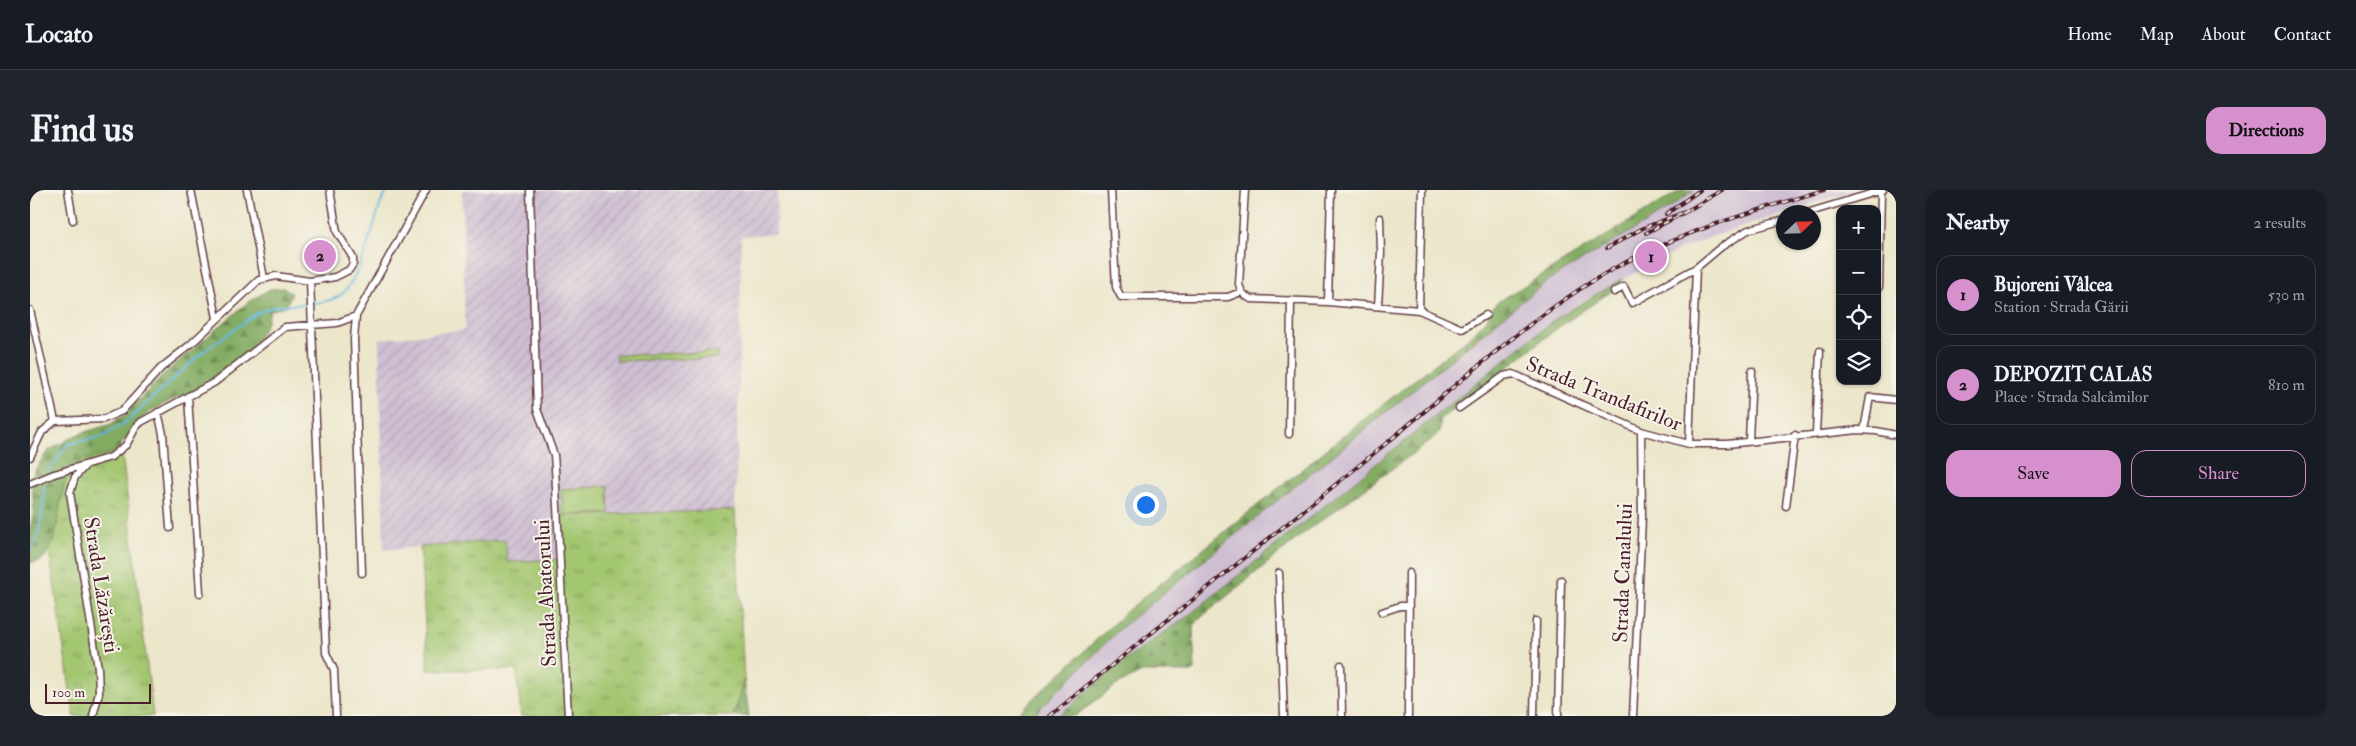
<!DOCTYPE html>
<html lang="en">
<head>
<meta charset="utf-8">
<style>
  :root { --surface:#171b24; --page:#20242c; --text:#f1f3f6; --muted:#9ea1a6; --line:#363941; --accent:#d690ce }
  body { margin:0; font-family:"IM FELL Double Pica",serif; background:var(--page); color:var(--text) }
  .controls { position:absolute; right:15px; top:15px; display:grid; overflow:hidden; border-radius:10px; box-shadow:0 1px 4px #0004 }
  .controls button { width:45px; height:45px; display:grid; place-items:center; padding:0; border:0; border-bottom:1px solid var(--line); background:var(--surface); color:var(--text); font:25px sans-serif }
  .compass { position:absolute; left:1746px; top:15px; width:45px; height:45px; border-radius:50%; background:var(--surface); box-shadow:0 1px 4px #0004; rotate:67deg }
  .scale { position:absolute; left:15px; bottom:12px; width:106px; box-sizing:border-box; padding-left:5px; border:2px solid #4a1f2b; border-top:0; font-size:14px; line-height:18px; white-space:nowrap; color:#4a1f2b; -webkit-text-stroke:4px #f7f3e8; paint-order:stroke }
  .you { position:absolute; left:1115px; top:314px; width:18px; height:18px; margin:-12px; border:4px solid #fff; border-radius:50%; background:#1a73e8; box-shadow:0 0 0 8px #1a73e833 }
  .badge { display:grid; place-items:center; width:32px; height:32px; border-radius:50%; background:var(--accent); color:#111; font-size:16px; font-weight:700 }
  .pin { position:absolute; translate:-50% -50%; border:2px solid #fff; box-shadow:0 1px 5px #0006 }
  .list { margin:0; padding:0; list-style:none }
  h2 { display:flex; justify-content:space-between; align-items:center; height:65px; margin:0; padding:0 20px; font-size:21px }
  h2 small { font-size:16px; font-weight:400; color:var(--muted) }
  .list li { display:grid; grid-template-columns:32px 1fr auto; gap:15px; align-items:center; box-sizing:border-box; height:80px; margin:0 10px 10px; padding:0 10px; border:1px solid var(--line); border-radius:15px }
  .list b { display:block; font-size:19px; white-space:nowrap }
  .list p { margin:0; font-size:16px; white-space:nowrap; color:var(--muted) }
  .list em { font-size:16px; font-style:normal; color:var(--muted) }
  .actions { display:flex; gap:10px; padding:15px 20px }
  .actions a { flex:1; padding:11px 0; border:1px solid var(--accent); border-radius:15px; text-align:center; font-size:18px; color:var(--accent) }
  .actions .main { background:var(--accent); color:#111 }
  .icon { flex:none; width:28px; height:28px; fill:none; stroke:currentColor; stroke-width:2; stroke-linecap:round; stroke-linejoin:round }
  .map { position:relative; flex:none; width:1866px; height:526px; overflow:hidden; border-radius:15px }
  header { display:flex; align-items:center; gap:30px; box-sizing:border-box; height:70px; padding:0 25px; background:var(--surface); border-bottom:1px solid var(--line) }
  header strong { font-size:24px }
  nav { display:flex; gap:28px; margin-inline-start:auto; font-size:18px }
  .intro { display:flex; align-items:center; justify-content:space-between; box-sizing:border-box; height:120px; padding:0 30px }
  h1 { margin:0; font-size:35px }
  .button { padding:12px 22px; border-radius:15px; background:var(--accent); color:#111; font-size:18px; font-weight:700 }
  main { display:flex; gap:30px; padding:0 30px }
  aside { flex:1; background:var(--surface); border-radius:15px; box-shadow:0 1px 4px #0004 }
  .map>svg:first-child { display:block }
  .industrial { fill:url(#industrial-furrows) }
  .railway { fill:#cebed2 }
  .grass { fill:url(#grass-tufts); stroke:#76724e }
  .forest { fill:url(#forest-firs); stroke:#666546 }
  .green { fill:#a3c670; stroke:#76724e }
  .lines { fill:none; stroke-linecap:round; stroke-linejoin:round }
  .stream { stroke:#66b9e2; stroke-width:2 }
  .minor-casing { stroke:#623d43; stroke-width:9 }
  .minor { stroke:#fff; stroke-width:6 }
  .rail-casing { stroke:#4a1f2b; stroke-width:4 }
  .rail { stroke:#f7f3e8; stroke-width:2; stroke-dasharray:5.5; stroke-linecap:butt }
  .labels { text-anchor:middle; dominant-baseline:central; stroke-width:4; stroke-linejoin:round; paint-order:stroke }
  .street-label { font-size:21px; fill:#4a1f2b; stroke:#f7f3e8 }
</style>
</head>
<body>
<header>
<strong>Locato</strong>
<nav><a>Home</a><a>Map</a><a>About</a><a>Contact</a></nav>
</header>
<div class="intro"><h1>Find us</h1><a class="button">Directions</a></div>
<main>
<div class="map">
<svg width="1866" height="526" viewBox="0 0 1866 526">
  <defs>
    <pattern id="industrial-furrows" width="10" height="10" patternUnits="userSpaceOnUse" patternTransform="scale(1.25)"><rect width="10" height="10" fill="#cebed2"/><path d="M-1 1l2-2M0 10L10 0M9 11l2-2" fill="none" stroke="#b2a3b4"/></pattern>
    <pattern id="grass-tufts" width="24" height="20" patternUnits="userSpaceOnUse" patternTransform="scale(1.25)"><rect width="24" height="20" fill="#a3c670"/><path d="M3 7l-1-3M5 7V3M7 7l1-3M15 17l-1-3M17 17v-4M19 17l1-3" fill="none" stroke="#87a05c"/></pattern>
    <pattern id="forest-firs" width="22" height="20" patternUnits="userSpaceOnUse" patternTransform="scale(1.25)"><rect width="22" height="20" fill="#82ab62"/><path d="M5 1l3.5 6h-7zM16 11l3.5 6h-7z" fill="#6c8b51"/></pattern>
  </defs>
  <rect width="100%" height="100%" fill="#f7f3e8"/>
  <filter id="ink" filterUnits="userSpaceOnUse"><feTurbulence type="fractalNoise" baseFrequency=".02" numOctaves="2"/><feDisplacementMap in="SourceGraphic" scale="10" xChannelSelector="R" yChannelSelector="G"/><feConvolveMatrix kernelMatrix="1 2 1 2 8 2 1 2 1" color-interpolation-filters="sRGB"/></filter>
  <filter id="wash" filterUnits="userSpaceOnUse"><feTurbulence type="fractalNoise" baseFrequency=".0096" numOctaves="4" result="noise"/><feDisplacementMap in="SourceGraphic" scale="20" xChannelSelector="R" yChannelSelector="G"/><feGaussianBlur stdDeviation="1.12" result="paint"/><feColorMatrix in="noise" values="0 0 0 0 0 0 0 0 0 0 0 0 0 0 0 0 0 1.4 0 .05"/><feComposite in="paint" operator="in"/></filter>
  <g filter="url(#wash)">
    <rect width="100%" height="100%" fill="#ece6cb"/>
    <!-- industrial -->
    <path class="industrial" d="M 432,0 L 747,0 L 746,44 L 711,46 L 710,159 L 705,320 L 531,326 L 533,369 L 478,372 L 475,350 L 354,360 L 349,149 L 435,140 Z"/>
    <!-- railway -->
    <path class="railway" d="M 1665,0 L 1825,0 L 1684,46 L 1651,59 L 1552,111 L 1525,129 L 1163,422 L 1091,473 L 1028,526 L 1003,526 L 1091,438 L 1488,115 L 1517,91 L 1626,27 Z"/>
    <!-- grass -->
    <path class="grass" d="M 687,162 L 687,168 L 586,171 L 586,165 Z
      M 91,255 L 123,526 L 44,526 L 19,360 C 26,338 27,289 44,274 C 56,265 74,271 91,255 Z
      M 705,320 L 714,489 L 703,526 L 491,526 L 486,480 L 398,480 L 390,357 L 475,350 L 478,372 L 532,369 L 530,326 Z"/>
    <!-- forest -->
    <path class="forest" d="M 1651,0 L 1665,0 L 1626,27 L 1517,91 L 1488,115 L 1091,438 L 1003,526 L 985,526 L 1098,420 L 1324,237 L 1437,149 L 1456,130 L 1466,113 Z
      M 1592,89 L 1589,96 L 1529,137 L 1411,229 L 1409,242 L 1400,251 L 1273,344 L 1168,430 L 1163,438 L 1165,479 L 1162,482 L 1112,482 L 1087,495 L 1045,526 L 1028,526 L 1091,473 L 1163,422 L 1525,129 Z
      M 254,98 L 262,103 L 256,116 L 240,121 C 238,128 236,136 232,142 C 218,167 188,189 163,201 C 145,209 128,215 113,227 C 100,237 96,254 83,262 C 71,270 51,266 42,278 C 25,300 33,356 11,370 C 8,371 3,372 0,373 L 0,339 L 4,320 L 2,299 L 4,281 L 18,261 L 46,245 L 81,234 L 94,225 L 136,182 L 217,113 L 240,99 Z
      M 714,489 L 719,526 L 703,526 L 705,521 Z"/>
    <!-- green -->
    <path class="green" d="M 578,296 L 579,323 L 533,325 L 531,299 Z"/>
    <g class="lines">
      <!-- stream -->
      <path class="stream" d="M 284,113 C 293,112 306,110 313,103 C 331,86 343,35 352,10 L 359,0
        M 18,280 C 27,272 30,261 39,254 L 74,246 L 96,232 L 174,161 L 227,123 L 245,116 L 279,114
        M 0,360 C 12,345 13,313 15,294"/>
    </g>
  </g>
  <g filter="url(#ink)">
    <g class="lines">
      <defs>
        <path id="minor" d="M 38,0 L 43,30
          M 161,0 L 187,128
          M 217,0 L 234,88
          M 500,0 L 507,219 L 524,265 L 525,278 L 538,526
          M 1081,0 L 1086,97 L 1091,107 L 1198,107 L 1211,102
          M 1215,0 L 1209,94 C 1211,102 1213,105 1221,109 L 1298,112 L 1389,120 L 1432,139 L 1456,125
          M 1780,22 L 1853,0
          M 280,91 L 296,463 L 304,480 L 306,526
          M 1849,97 L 1851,1
          M 1584,102 L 1594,97 L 1602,113 L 1666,78
          M 1298,112 L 1301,0
          M 1348,116 L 1351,63 L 1350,28
          M 0,120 L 25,231
          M 1389,120 L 1392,0
          M 326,126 L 324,149 L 332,383
          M 158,206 L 170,403
          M 1429,218 L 1474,186 L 1483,184 L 1611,241 L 1659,254 L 1697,254 L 1828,240 L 1846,241 L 1866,245
          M 128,222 L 133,244 L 140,338
          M 1834,240 L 1840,207 L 1866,210
          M 1786,243 L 1790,161
          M 1259,244 L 1261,110
          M 1719,251 L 1722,181
          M 1659,254 L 1666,78 L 1691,57 L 1718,40 L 1754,30
          M 0,267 L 12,242 L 25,231 L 74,229 L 92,221 L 131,178 L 161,154 L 229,90 L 246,86 L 280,91 L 305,87 L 319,80 L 323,74 L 323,68 L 307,42 L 300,0
          M 55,276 L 45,287 L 40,303 L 68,478 L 69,503 L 63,526
          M 0,294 L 24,284 L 81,267 L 96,255 L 106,237 L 111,232 L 185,192 L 255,137 L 307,133 L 326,126 L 396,0
          M 1756,316 L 1765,245
          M 1249,383 L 1254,526
          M 1352,422 L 1370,416 L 1379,416
          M 1311,475 L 1312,526
          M 1378,526 L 1379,383
          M 1504,526 L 1506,431
          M 1528,526 L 1531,390
          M 1603,526 L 1612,327 L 1611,241"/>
      </defs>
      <!-- minor casing -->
      <use href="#minor" class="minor-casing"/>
      <!-- minor -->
      <use href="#minor" class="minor"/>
      <defs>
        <path id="rail" d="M 1657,21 L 1692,0
          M 1636,24 L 1670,0
          M 1577,58 L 1613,38 L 1657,21 L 1616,43
          M 1020,526 C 1132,433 1247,343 1359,251 C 1432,191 1514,114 1598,71 C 1660,39 1728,20 1794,0"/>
      </defs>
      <!-- rail casing -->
      <use href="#rail" class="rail-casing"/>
      <!-- rail -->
      <use href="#rail" class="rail"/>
    </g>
  </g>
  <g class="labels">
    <!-- street labels -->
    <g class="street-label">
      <text transform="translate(1574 204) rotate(22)">Strada Trandafirilor</text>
      <text transform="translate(1593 383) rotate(-88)">Strada Canalului</text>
      <text transform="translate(71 395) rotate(81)">Strada Lăzărești</text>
      <text transform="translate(516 403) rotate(-93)">Strada Abatorului</text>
    </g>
  </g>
</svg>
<div class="controls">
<button>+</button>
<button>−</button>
<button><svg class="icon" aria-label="locate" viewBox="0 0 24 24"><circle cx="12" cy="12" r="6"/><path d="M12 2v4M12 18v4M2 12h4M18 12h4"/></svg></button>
<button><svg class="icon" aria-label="layers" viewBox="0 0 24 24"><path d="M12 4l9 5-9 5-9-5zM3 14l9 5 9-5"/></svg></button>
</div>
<svg class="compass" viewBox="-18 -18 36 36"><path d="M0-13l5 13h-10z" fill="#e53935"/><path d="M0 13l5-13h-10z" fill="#9ea1a6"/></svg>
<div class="scale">100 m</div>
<div class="you"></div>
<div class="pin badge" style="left:1621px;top:67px">1</div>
<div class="pin badge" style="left:290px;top:66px">2</div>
</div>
<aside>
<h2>Nearby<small>2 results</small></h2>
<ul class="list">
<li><span class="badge">1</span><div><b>Bujoreni Vâlcea</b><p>Station · Strada Gării</p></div><em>530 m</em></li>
<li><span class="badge">2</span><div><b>DEPOZIT CALAS</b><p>Place · Strada Salcâmilor</p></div><em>810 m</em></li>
</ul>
<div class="actions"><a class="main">Save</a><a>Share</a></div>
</aside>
</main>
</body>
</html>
